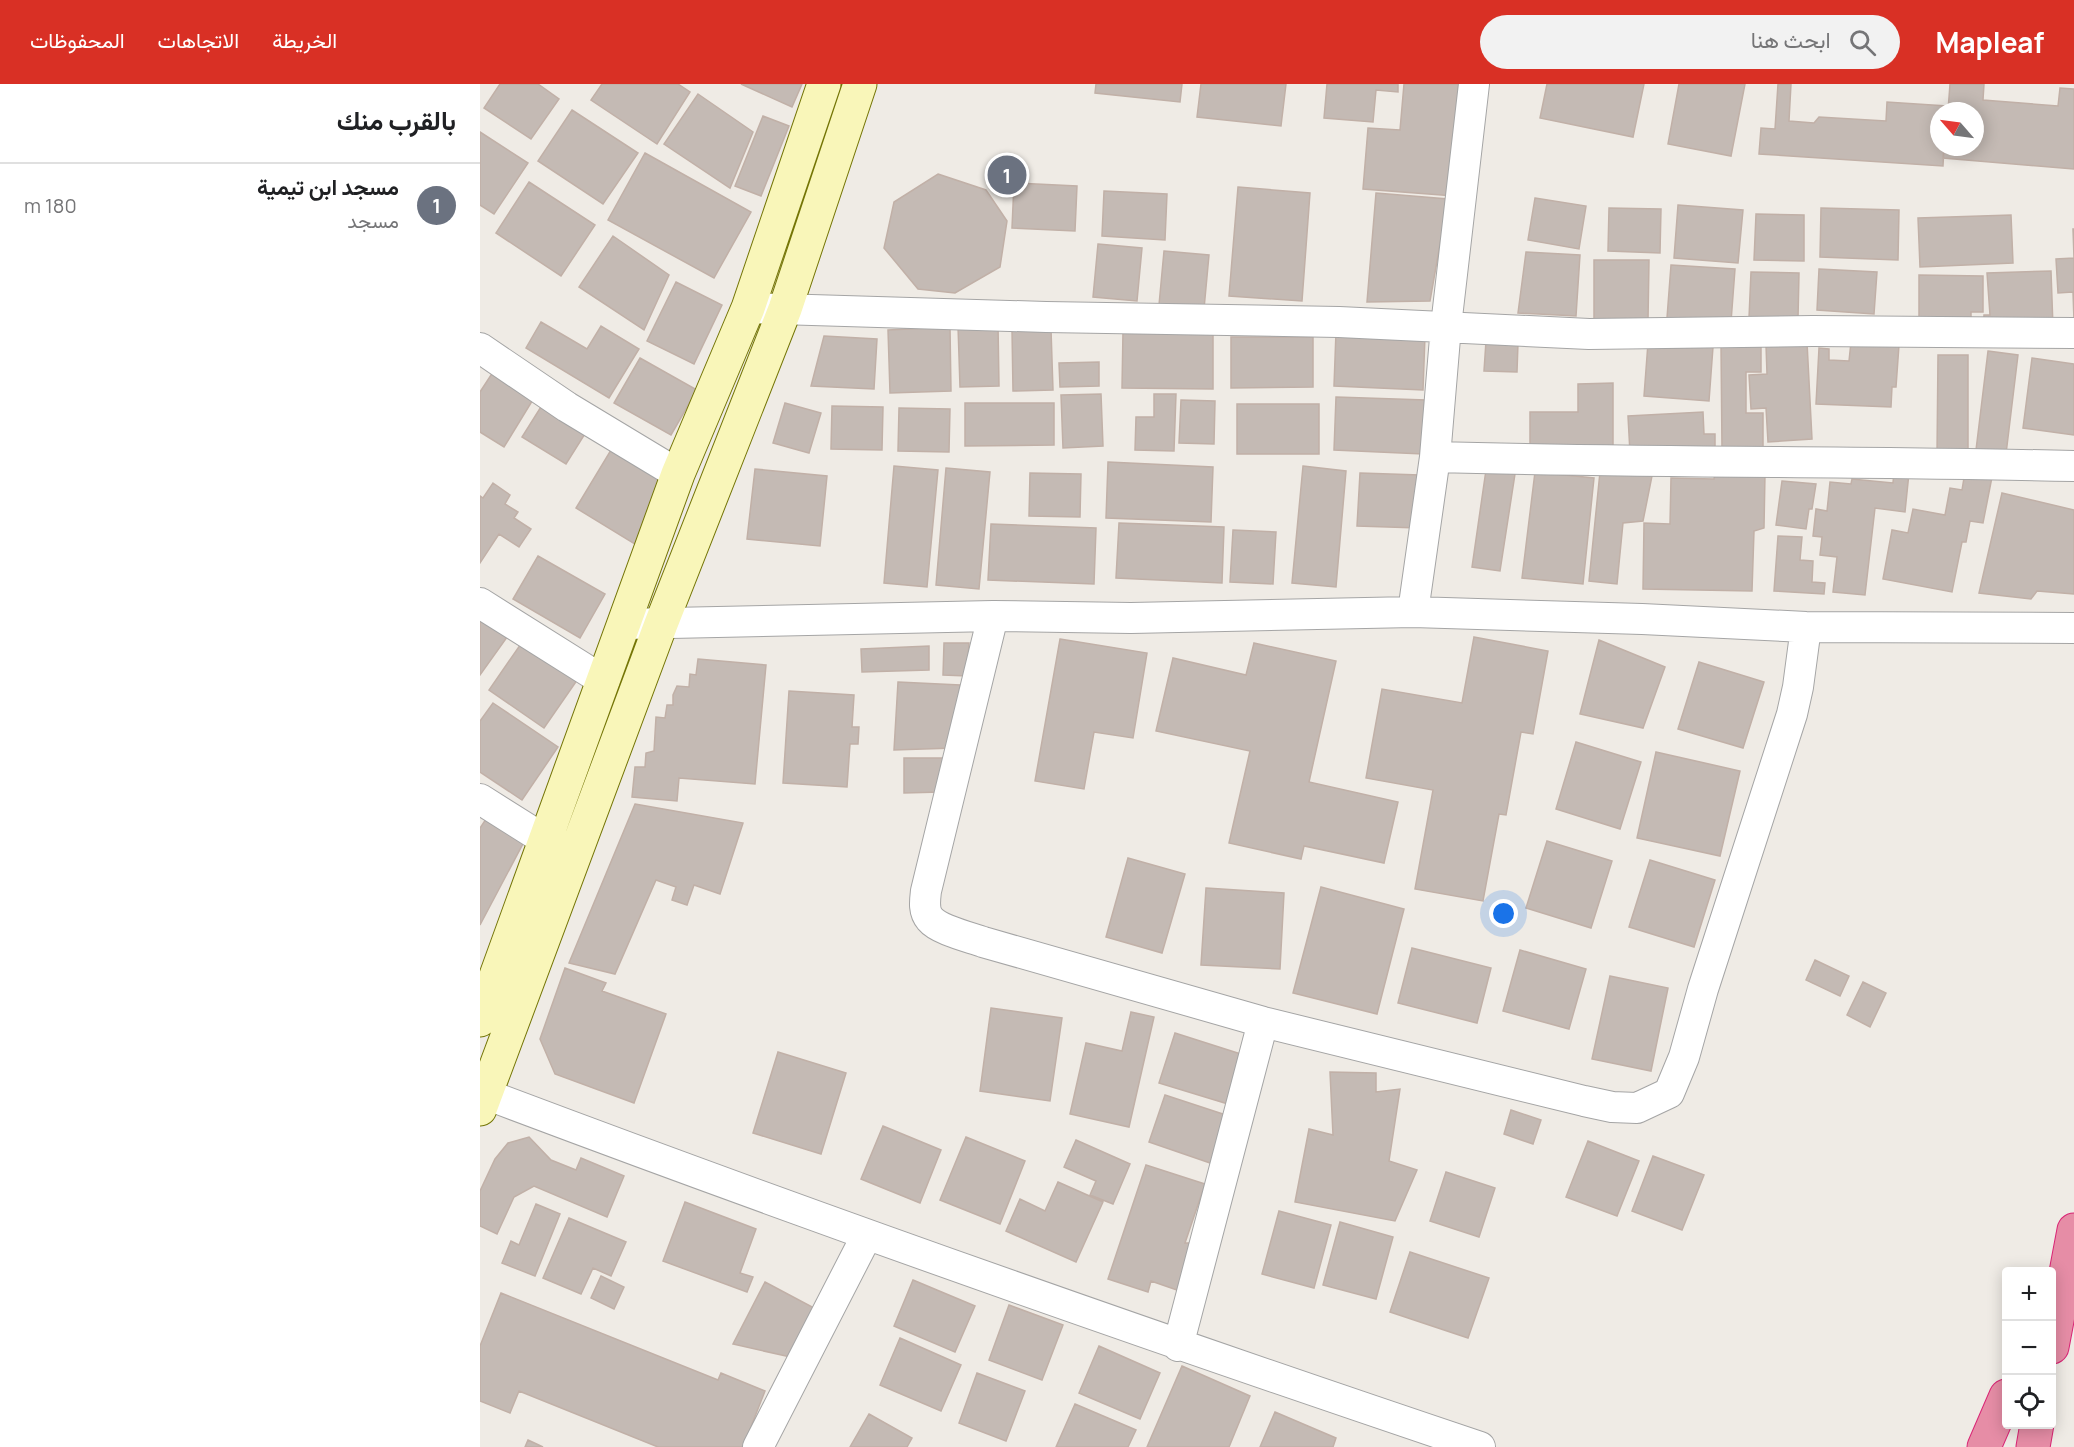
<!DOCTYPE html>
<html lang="ar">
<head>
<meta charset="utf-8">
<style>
  :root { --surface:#fff; --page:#f2f2f2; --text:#202124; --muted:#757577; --line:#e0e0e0; --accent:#d93025 }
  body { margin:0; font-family:Manrope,Vazirmatn,sans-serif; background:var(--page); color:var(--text); direction:rtl }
  .controls { position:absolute; right:18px; bottom:18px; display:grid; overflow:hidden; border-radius:6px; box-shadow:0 3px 15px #0003 }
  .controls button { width:54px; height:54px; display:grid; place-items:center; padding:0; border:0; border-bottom:2px solid var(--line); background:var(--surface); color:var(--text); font:30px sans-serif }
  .compass { position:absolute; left:1450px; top:18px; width:54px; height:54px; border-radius:50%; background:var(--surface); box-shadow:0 3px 15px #0003; rotate:298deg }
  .you { position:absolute; left:1024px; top:830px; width:21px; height:21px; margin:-15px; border:4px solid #fff; border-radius:50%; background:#1a73e8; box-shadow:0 0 0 9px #1a73e833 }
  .badge { display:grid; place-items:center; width:39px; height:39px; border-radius:50%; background:var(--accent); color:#fff; font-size:20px; font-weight:700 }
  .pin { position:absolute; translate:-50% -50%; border:3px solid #fff; box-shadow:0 2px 6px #0006 }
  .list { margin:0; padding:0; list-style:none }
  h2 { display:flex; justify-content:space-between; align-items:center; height:78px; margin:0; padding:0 24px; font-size:26px }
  h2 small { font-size:20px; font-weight:400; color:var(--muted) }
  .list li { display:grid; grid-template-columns:39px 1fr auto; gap:18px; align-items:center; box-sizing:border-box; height:84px; padding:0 24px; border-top:2px solid var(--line) }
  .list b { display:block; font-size:22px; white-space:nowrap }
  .list p { margin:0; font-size:20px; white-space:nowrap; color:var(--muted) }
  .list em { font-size:20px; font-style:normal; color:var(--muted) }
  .icon { flex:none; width:33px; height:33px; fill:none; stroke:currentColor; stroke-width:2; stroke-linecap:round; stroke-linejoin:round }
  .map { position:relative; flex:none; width:1594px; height:1363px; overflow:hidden; direction:ltr }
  header { display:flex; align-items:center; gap:36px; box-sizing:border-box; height:84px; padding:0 30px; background:var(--accent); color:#fff }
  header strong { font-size:28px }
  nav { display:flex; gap:33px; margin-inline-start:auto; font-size:21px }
  .search { width:420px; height:54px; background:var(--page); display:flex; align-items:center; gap:15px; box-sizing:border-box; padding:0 21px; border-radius:33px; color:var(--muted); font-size:22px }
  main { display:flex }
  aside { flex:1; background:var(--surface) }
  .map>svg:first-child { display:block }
  .building { fill:#c4bab4; stroke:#c1b0a7; stroke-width:1.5 }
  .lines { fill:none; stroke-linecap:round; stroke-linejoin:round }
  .street-casing { stroke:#a5a5a5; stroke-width:32 }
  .secondary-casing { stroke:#747506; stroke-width:35 }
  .highway-casing { stroke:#d92575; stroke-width:35 }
  .street { stroke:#fff; stroke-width:30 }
  .secondary { stroke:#f9f6b9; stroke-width:33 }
  .highway { stroke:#e68da6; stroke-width:33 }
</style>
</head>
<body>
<header>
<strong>Mapleaf</strong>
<div class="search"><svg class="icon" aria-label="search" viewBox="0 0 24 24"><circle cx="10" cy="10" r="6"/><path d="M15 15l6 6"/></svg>ابحث هنا</div>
<nav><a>الخريطة</a><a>الاتجاهات</a><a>المحفوظات</a></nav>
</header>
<main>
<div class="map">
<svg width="1594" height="1363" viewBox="0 0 1594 1363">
  <rect width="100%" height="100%" fill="#efebe5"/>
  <!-- building -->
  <path class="building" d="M 20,0 L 58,0 L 79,15 L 51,55 L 4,24 Z
    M 122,0 L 198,0 L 210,8 L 177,60 L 111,16 Z
    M 261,0 L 322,0 L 312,23 Z
    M 616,0 L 702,0 L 700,18 L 615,9 Z
    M 721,0 L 806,0 L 801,42 L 717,33 Z
    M 847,0 L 918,0 L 918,8 L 896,6 L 893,38 L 844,34 Z
    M 924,0 L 987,0 L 974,112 L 883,105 L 888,44 L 920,46 Z
    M 1067,0 L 1164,0 L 1153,53 L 1060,34 Z
    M 1199,0 L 1265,0 L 1251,72 L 1188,60 Z
    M 1298,0 L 1311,0 L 1309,37 L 1334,39 L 1339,33 L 1406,37 L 1407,18 L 1467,22 L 1467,27 L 1459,27 L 1459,63 L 1464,63 L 1463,82 L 1279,70 L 1281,44 L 1295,45 Z
    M 1470,0 L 1504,0 L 1503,16 L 1578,22 L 1580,4 L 1594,5 L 1594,85 L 1463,74 L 1464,63 L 1495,63 L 1495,27 L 1468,27 Z
    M 218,10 L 273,48 L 250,104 L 184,60 Z
    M 92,26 L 158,69 L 123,120 L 58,77 Z
    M 283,32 L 309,42 L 281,112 L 255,102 Z
    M 0,48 L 48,79 L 14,130 L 0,121 Z
    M 165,69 L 271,128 L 234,194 L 128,136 Z
    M 458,90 L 506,106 L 527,137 L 520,183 L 475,209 L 438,205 L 404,164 L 414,118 Z
    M 49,98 L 115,141 L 81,192 L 16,149 Z
    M 534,99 L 597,102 L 595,147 L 532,144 Z
    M 758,103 L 830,109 L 822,217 L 749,212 Z
    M 624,107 L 687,110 L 685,156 L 622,152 Z
    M 896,109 L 968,115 L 950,217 L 887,218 Z
    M 1055,114 L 1106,122 L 1099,165 L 1048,156 Z
    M 1198,121 L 1263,126 L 1258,179 L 1194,174 Z
    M 1129,124 L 1181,125 L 1180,169 L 1128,167 Z
    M 1341,124 L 1419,126 L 1418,176 L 1340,173 Z
    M 1276,130 L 1324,131 L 1324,177 L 1274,176 Z
    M 1531,131 L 1533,179 L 1440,183 L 1438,134 Z
    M 1593,145 L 1594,145 L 1594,237 L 1593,208 L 1578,209 L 1576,175 L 1594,174 Z
    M 133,152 L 189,191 L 164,246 L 99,203 Z
    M 618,160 L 662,164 L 657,217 L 613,213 Z
    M 684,167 L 729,171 L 724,225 L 679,221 Z
    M 1046,168 L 1100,171 L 1096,232 L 1038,229 Z
    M 1114,176 L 1169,176 L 1168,237 L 1114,236 Z
    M 1191,181 L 1255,185 L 1251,238 L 1187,234 Z
    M 1339,185 L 1397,188 L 1394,230 L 1337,226 Z
    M 1571,187 L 1573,243 L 1503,245 L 1504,231 L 1510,231 L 1507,189 Z
    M 1271,188 L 1319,189 L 1318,235 L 1269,234 Z
    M 1439,191 L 1503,192 L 1503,228 L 1491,228 L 1491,238 L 1439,238 Z
    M 196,198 L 242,221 L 214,280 L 167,257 Z
    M 61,238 L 107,265 L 121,242 L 159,265 L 129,314 L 46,264 Z
    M 518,240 L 519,302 L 480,303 L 478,242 Z
    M 470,243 L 471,307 L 410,309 L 408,246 Z
    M 571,245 L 573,306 L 533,307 L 532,246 Z
    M 643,247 L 733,248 L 733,305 L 642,304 Z
    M 856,248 L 945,252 L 943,306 L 854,302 Z
    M 344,252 L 397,255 L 394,305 L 331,302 Z
    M 751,253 L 833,253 L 833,303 L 751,304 Z
    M 1006,257 L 1038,259 L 1037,288 L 1004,287 Z
    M 1327,258 L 1332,355 L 1288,358 L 1286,324 L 1271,325 L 1269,291 L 1287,290 L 1286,261 Z
    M 1371,258 L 1419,261 L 1416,303 L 1412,303 L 1411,323 L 1336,320 L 1339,264 L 1349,265 L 1349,276 L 1369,277 Z
    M 1168,259 L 1233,263 L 1229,317 L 1164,312 Z
    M 1241,261 L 1281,261 L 1281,288 L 1266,288 L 1266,329 L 1283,329 L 1283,365 L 1242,365 Z
    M 1508,267 L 1538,271 L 1526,370 L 1496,366 Z
    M 1458,271 L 1488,271 L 1488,370 L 1457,370 Z
    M 160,274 L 217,306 L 191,351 L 134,319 Z
    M 1552,274 L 1594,280 L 1594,351 L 1543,344 Z
    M 619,278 L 619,302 L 580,303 L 579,279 Z
    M 13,288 L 54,314 L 24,363 L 0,348 L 0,308 Z
    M 1133,299 L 1133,363 L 1050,364 L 1050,328 L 1098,328 L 1098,300 Z
    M 621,310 L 623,362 L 583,364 L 581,311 Z
    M 674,310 L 696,310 L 694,367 L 655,366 L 656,333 L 674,333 Z
    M 856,313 L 946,316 L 943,370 L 854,366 Z
    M 701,316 L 735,317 L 734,360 L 699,359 Z
    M 64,318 L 108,345 L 86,380 L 42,353 Z
    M 305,319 L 341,329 L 329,369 L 293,359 Z
    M 485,319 L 574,319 L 574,361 L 485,362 Z
    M 757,320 L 839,320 L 839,370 L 757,370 Z
    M 352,322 L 403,323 L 402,366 L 351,365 Z
    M 419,324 L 470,325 L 469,368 L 418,367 Z
    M 1223,328 L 1224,350 L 1235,350 L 1235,365 L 1150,369 L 1148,332 Z
    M 134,361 L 187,393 L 158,462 L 96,424 Z
    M 628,378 L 733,383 L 731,438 L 626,434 Z
    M 414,382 L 458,386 L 447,503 L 404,499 Z
    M 823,382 L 866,387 L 856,503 L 812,499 Z
    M 466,384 L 510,388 L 499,505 L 456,501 Z
    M 275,385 L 347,392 L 340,462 L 267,455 Z
    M 1006,386 L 1035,390 L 1020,487 L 992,483 Z
    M 1414,387 L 1429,389 L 1425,428 L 1395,424 L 1385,511 L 1353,508 L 1357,473 L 1340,471 L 1342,453 L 1333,452 L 1336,425 L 1347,427 L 1350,398 L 1371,400 L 1372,395 L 1413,399 Z
    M 1055,388 L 1114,394 L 1103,500 L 1042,494 Z
    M 1120,388 L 1172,392 L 1163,437 L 1143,439 L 1137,500 L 1109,497 Z
    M 1485,388 L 1512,393 L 1503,439 L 1490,437 L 1486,458 L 1482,458 L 1472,508 L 1403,495 L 1412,446 L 1428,449 L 1433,425 L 1465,431 L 1470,404 L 1482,406 Z
    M 550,389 L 601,390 L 600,433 L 549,432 Z
    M 880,389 L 940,391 L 938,444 L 877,442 Z
    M 1235,390 L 1285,390 L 1284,444 L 1274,447 L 1272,507 L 1163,505 L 1164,439 L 1190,440 L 1191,394 L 1234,395 Z
    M 1302,397 L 1336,400 L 1332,425 L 1329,425 L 1326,445 L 1296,441 Z
    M 13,399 L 30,411 L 25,420 L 38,428 L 34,434 L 51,445 L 39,463 L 19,450 L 0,479 L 0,412 L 3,414 Z
    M 1522,409 L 1594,426 L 1594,510 L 1557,507 L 1551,515 L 1499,509 Z
    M 639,439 L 744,443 L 742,499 L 636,494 Z
    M 511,440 L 616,444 L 614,500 L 508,496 Z
    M 753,446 L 796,448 L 793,500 L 750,498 Z
    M 1298,452 L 1322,453 L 1320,476 L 1333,477 L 1332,498 L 1345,499 L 1344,510 L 1294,507 Z
    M 58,472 L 125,510 L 100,554 L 33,515 Z
    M 0,528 L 30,549 L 0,591 Z
    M 994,553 L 1068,567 L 1053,650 L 1041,648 L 1026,731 L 1019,730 L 1003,817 L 935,805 L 953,706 L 886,694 L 902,605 L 982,619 Z
    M 45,554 L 100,592 L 64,644 L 9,606 Z
    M 580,555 L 667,569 L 653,654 L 614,648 L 604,705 L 555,697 Z
    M 1119,556 L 1185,583 L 1163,644 L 1100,630 Z
    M 464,559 L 489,559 L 487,592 L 463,591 Z
    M 774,559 L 856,577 L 829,698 L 918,718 L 904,779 L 824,762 L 821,775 L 749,759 L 770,667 L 676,647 L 693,574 L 766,591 Z
    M 449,562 L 449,586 L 382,588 L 381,565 Z
    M 218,575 L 286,581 L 275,700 L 199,694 L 197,717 L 152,713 L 155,683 L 165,683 L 166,669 L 174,667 L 176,633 L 185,634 L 187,621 L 193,621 L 193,611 L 197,602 L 209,603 L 210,590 L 216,591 Z
    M 1219,578 L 1284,598 L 1263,664 L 1198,645 Z
    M 418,598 L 480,601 L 474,664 L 414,666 Z
    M 309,607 L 374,611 L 372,643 L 379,643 L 378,660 L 370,660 L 367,703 L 303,699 Z
    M 13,619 L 78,663 L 42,716 L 0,688 L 0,637 Z
    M 1096,658 L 1161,678 L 1140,745 L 1076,725 Z
    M 1176,668 L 1260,687 L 1240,772 L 1157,754 Z
    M 424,674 L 471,674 L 461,708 L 424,709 Z
    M 155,720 L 263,739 L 240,810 L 214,801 L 207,821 L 192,816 L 196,803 L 176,796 L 135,890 L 89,879 Z
    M 8,732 L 46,754 L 0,841 L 0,744 Z
    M 1067,757 L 1132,777 L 1111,844 L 1046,824 Z
    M 648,774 L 705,790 L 682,869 L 626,853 Z
    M 1170,776 L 1235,796 L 1214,863 L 1149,843 Z
    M 841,803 L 924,825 L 897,930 L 813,909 Z
    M 726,804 L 804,809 L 800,885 L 721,881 Z
    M 932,864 L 1011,884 L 997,939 L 918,919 Z
    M 1040,866 L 1106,885 L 1089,945 L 1023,927 Z
    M 1335,876 L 1369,892 L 1360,912 L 1326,896 Z
    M 85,884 L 126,899 L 122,907 L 186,930 L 154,1019 L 75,990 L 60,955 Z
    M 1130,892 L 1188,904 L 1171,987 L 1112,975 Z
    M 1383,898 L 1406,909 L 1390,943 L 1367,931 Z
    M 511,924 L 582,934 L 570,1017 L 500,1007 Z
    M 651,928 L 674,933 L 649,1043 L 590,1030 L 606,959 L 642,967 Z
    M 695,949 L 764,971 L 748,1020 L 679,999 Z
    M 298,968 L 366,989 L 341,1070 L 273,1049 Z
    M 850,988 L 896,989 L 896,1008 L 920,1005 L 909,1077 L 937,1086 L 915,1137 L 815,1118 L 829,1045 L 853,1051 Z
    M 685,1011 L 749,1032 L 733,1080 L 669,1058 Z
    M 1031,1026 L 1061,1036 L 1053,1060 L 1024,1050 Z
    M 403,1042 L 461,1066 L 440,1119 L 381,1095 Z
    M 49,1053 L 71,1076 L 96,1086 L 101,1074 L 144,1092 L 127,1133 L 54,1102 L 34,1113 L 17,1150 L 0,1142 L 0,1107 L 15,1075 L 28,1059 Z
    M 486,1053 L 545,1077 L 520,1140 L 460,1116 Z
    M 596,1056 L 650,1080 L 633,1120 L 610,1111 L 616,1097 L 584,1083 Z
    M 1108,1057 L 1159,1077 L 1137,1132 L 1086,1113 Z
    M 1173,1072 L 1224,1091 L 1202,1146 L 1152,1127 Z
    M 666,1081 L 725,1100 L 705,1159 L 712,1159 L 697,1206 L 671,1197 L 668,1208 L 628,1195 Z
    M 966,1088 L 1015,1104 L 999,1153 L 950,1137 Z
    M 578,1098 L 623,1118 L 596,1178 L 526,1147 L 540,1115 L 565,1127 Z
    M 205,1118 L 276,1145 L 260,1189 L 273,1193 L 267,1208 L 183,1177 Z
    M 56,1120 L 80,1130 L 55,1192 L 22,1179 L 31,1157 L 39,1161 Z
    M 799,1127 L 851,1141 L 834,1204 L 782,1190 Z
    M 89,1134 L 146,1158 L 131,1192 L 113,1184 L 101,1210 L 63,1194 Z
    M 860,1138 L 913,1153 L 896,1215 L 843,1201 Z
    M 930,1168 L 1009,1194 L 988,1254 L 910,1228 Z
    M 121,1192 L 144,1203 L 134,1225 L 111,1214 Z
    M 433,1196 L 495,1222 L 475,1268 L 414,1242 Z
    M 285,1198 L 336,1225 L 310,1273 L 253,1260 Z
    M 21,1209 L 238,1296 L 241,1289 L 285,1307 L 263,1363 L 178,1363 L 39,1307 L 30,1329 L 0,1317 L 0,1262 Z
    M 529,1221 L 583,1241 L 562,1296 L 509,1276 Z
    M 420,1254 L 481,1281 L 461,1327 L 400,1301 Z
    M 619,1262 L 680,1289 L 660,1335 L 599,1309 Z
    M 702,1282 L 770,1312 L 749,1363 L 667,1363 Z
    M 497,1289 L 545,1307 L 526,1357 L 479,1339 Z
    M 595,1320 L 656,1346 L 648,1363 L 576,1363 Z
    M 795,1328 L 856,1354 L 853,1363 L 780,1363 Z
    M 389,1330 L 432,1354 L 427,1363 L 370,1363 Z
    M 48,1356 L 63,1363 L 45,1363 Z"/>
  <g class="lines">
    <defs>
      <path id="street" d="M 268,224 L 566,233 L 859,238 L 1109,250 L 1333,247 L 1594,249
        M 0,264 L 87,323 L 198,390
        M 955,373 C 1168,379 1381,377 1594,382
        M 0,519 L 124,597
        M 933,528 L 955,373 L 966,242 L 994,0
        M 513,532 L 446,807 C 445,816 443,827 450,835 C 459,846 489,853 503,858 L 783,938 L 1104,1017 L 1132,1023 L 1157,1024 L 1189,1009 L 1204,973 L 1223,905 L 1312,630 L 1318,603 L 1326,543
        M 144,540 L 513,532 L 651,534 L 933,528 L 1162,535 L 1326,543 L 1594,544
        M 0,715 L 65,756
        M 0,1008 C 331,1133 664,1250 1000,1363
        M 698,1262 L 783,938
        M 278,1363 L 387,1151"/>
      <path id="secondary" d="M 0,936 L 198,390 L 268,224 L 344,0
        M 0,1025 L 181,540 L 305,225 L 380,0"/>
      <path id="highway" d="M 1572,1263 L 1594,1146
        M 1504,1363 L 1526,1312
        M 1553,1363 L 1557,1340"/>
    </defs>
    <!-- street casing -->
    <use href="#street" class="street-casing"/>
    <!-- secondary casing -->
    <use href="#secondary" class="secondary-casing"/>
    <!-- highway casing -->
    <use href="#highway" class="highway-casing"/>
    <!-- street -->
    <use href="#street" class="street"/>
    <!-- secondary -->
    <use href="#secondary" class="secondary"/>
    <!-- highway -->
    <use href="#highway" class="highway"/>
  </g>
</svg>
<div class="controls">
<button>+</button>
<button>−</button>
<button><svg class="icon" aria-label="locate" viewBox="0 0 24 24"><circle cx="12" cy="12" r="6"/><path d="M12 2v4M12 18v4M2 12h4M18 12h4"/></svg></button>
</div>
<svg class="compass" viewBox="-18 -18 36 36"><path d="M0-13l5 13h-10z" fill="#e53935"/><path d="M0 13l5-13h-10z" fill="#757577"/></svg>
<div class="you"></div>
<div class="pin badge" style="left:527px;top:91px;background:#6b7280">1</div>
</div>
<aside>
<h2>بالقرب منك<small></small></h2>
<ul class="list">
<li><span class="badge" style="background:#6b7280">1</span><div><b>مسجد ابن تيمية</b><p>مسجد</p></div><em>180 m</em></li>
</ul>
</aside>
</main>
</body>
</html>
